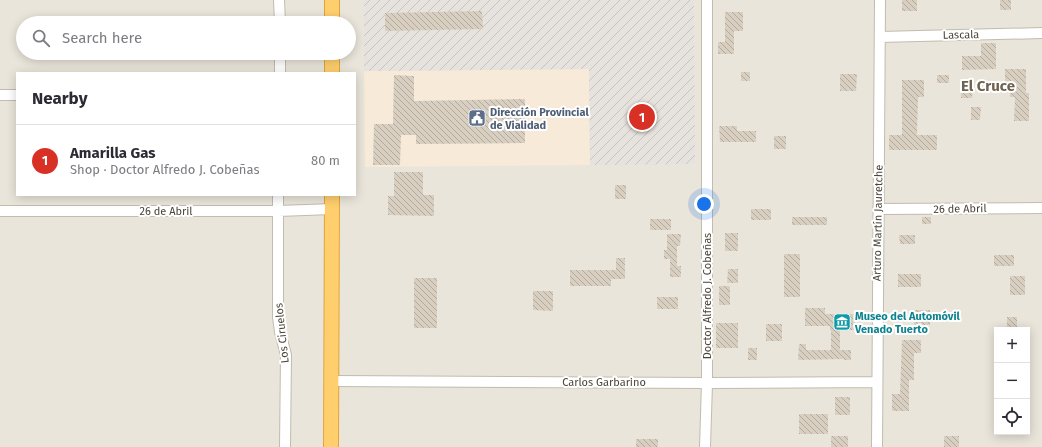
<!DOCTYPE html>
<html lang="en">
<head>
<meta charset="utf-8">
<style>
  :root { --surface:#fff; --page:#f7f7f7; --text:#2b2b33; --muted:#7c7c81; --line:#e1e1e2; --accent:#d93025 }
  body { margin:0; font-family:"Fira Sans",sans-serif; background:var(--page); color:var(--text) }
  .controls { position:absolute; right:12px; bottom:12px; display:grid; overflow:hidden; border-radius:0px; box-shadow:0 2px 10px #0003 }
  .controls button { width:36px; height:36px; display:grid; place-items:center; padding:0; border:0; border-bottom:1px solid var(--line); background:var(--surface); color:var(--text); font:20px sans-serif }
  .you { position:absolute; left:704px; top:204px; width:14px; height:14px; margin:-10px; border:3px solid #fff; border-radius:50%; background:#1a73e8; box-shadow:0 0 0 6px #1a73e833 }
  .badge { display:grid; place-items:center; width:26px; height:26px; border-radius:50%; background:var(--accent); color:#fff; font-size:13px; font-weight:700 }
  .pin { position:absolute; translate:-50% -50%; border:2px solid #fff; box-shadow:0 1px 4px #0006 }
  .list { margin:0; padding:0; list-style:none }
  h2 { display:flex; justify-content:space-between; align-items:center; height:52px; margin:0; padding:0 16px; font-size:17px }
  h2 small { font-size:13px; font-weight:400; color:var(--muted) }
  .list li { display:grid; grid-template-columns:26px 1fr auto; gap:12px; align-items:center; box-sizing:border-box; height:72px; padding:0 16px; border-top:1px solid var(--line) }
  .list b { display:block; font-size:15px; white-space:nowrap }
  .list p { margin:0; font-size:13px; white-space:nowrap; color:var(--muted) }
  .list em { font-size:13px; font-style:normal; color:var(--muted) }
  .icon { flex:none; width:22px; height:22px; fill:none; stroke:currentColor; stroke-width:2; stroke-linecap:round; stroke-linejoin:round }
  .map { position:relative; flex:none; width:1042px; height:447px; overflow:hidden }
  .search { position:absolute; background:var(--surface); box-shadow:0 2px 10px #0003; left:16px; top:16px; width:340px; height:44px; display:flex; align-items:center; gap:10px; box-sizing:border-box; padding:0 14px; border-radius:22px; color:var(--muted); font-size:15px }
  .panel { position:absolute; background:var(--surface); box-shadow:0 2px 10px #0003; left:16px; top:72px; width:340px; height:124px; border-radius:0px }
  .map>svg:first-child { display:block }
  .residential { fill:#eae5da; fill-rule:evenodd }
  .commercial { fill:#f7ead8 }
  .industrial { fill:url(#industrial-furrows) }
  .building { fill:url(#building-back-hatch) }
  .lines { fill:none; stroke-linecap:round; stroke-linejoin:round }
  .minor-casing { stroke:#c2bbae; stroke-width:12 }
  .highway-casing { stroke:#e0a43c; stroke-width:16 }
  .minor { stroke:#fff; stroke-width:10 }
  .highway { stroke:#ffcf6e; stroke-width:14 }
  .labels { text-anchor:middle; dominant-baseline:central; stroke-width:4; stroke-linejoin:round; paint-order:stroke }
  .street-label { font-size:11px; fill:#4b4439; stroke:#fff }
  .service-label { font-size:11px; font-weight:bold; fill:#4e5e75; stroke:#fff; text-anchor:start }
  .culture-label { font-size:11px; font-weight:bold; fill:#0d838f; stroke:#fff; text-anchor:start }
  .district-label { font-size:15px; font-weight:bold; fill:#6e6250; stroke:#fff }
</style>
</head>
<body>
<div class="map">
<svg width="1042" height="447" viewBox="0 0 1042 447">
  <defs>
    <pattern id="industrial-furrows" width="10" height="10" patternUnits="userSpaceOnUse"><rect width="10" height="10" fill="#e6e2dd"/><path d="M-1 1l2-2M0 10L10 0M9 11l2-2" fill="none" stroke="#c7c3be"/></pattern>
    <pattern id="building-back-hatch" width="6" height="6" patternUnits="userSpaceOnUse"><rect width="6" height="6" fill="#d8cfc1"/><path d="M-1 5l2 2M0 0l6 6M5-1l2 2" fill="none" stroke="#b1aa9e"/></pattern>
  </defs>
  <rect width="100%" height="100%" fill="#f6f3ec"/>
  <!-- residential -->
  <path class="residential" d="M 0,0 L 1042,0 L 1042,447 L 0,447 ZM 23,23 L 349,23 L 349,53 L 23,53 ZM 17,73 L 355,73 L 355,195 L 17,195 ZM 997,330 L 1027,330 L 1027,432 L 997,432 Z"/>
  <!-- commercial -->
  <path class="commercial" d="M 589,69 L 590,165 L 365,167 L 364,71 Z"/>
  <!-- industrial -->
  <path class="industrial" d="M 364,0 L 694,0 L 695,164 L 590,165 L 589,69 L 364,71 Z"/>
  <!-- building -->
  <path class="building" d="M 902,0 L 917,0 L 917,11 L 902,11 Z
    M 1000,0 L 1011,0 L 1011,10 L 1000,10 Z
    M 482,11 L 483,29 L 385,31 L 385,13 Z
    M 725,12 L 743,12 L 743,31 L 734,31 L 734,54 L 718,54 L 718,42 L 725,42 Z
    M 981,43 L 996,43 L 996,69 L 962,70 L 962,56 L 981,56 Z
    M 1005,69 L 1026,69 L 1026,93 L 1029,93 L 1029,121 L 1014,121 L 1015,97 L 1010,97 L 1010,88 L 1005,88 Z
    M 741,72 L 750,72 L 750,81 L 741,81 Z
    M 840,74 L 857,74 L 856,91 L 840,91 Z
    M 394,75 L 414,76 L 414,101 L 525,99 L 525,143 L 416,144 L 416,135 L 401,135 L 400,165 L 373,165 L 374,124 L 393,124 Z
    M 937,75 L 949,75 L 949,83 L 937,83 Z
    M 902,80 L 924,80 L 924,97 L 918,97 L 917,135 L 937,135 L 937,150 L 889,150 L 889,135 L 902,135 Z
    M 961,86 L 973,86 L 972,98 L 961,98 Z
    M 971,107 L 981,107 L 980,120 L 971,120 Z
    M 719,126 L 737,126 L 737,131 L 756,131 L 756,142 L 720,142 Z
    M 774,136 L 786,136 L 786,149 L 774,149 Z
    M 394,172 L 423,172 L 423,195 L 434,195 L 434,216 L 388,215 L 388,196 L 394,196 Z
    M 615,185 L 626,185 L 626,199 L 615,199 Z
    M 751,209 L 771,209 L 771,220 L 751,220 Z
    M 792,217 L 827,217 L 827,225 L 792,225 Z
    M 922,217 L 931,217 L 931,224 L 922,224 Z
    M 650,219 L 671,219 L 671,230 L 650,230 Z
    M 725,233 L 738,233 L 738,251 L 725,251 Z
    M 667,234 L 681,234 L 680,246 L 677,246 L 677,266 L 681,266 L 681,277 L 670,277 L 670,259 L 664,259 L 664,250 L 667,250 Z
    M 899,235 L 915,235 L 915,244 L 900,244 Z
    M 784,254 L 800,254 L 800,297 L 784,297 Z
    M 994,255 L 1014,255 L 1014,266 L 994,266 Z
    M 616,258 L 625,258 L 625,279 L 611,279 L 611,286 L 570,286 L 570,270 L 616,270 Z
    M 728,269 L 738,269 L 738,283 L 727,283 Z
    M 898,274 L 921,274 L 921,287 L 898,287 Z
    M 1010,276 L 1025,276 L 1025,295 L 1010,295 Z
    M 414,278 L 437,278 L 437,328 L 414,328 Z
    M 719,286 L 730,286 L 730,305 L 719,305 Z
    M 533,291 L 553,291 L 553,311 L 533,310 Z
    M 657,297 L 678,297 L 678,309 L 657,309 Z
    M 805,308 L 825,308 L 825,314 L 855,314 L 855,330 L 840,330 L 840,350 L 851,350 L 851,360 L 844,360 L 844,359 L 798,360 L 799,344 L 806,344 L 806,350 L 831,350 L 831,330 L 830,330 L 830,326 L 805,326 Z
    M 914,310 L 930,310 L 930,325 L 914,325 Z
    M 1007,317 L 1017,317 L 1017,330 L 1007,330 Z
    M 716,323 L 738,323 L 738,348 L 716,348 Z
    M 766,324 L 782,324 L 782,341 L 766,341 Z
    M 902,340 L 921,340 L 921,353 L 914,353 L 914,380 L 909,380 L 909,411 L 892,411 L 892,394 L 900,394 Z
    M 748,348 L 757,348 L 757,360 L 748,360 Z
    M 835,397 L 850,397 L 850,415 L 835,415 Z
    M 799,414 L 828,414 L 828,434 L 799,434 Z
    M 831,436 L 848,436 L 848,447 L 831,447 Z
    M 944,436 L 959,436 L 959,447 L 944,447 Z
    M 636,439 L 658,439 L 658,447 L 636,447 Z"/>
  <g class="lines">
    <defs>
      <path id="minor" d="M 279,0 L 280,23
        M 880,37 L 1042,33
        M 280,53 L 280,73
        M 0,95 L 17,95
        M 278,195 L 278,317 L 280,332 L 286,355 L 285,447
        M 878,209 L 1042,208
        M 0,211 L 278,211 L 332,209
        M 332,381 L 707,383 L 877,382
        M 705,447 L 707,383 L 707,0
        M 877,447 L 880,0"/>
      <path id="highway" d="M 332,23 L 332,0
        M 332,73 L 332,53
        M 331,447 L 332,195"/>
    </defs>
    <!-- minor casing -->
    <use href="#minor" class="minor-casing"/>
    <!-- highway casing -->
    <use href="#highway" class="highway-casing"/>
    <!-- minor -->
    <use href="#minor" class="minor"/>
    <!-- highway -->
    <use href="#highway" class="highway"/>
  </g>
  <!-- icons -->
  <defs>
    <symbol id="civic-square" viewBox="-11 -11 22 22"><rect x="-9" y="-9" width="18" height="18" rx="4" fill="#5c6f8a" stroke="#fff"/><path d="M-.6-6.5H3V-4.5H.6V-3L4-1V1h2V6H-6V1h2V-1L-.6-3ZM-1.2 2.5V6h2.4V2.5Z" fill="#fff"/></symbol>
    <symbol id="museum-square" viewBox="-11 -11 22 22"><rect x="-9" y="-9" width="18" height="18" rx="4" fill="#0f9aa8" stroke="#fff"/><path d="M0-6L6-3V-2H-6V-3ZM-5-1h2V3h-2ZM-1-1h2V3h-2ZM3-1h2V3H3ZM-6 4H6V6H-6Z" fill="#fff"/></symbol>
  </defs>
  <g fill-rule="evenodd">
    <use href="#civic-square" x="467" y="108" width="20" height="20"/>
    <use href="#museum-square" x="832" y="312" width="20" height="20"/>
  </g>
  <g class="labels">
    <!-- street labels -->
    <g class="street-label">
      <text transform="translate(961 35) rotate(-1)">Lascala</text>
      <text transform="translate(960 209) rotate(-1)">26 de Abril</text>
      <text x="166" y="211">26 de Abril</text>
      <text transform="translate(878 223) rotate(-89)">Arturo Martín Jauretche</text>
      <text transform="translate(707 296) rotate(-90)">Doctor Alfredo J. Cobeñas</text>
      <text transform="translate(282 333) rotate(-96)">Los Ciruelos</text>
      <text x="604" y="382">Carlos Garbarino</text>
    </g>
    <!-- service labels -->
    <g class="service-label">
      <text x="490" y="112">Dirección Provincial<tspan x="490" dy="13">de Vialidad</tspan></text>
    </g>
    <!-- culture labels -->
    <g class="culture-label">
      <text x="855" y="316">Museo del Automóvil<tspan x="855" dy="13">Venado Tuerto</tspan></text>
    </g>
    <!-- district labels -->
    <g class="district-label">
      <text x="988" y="86">El Cruce</text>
    </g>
  </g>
</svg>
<div class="controls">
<button>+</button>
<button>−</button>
<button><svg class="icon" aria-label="locate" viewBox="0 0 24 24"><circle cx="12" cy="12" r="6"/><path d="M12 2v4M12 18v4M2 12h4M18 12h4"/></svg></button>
</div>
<div class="you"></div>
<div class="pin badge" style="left:642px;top:117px">1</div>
<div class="search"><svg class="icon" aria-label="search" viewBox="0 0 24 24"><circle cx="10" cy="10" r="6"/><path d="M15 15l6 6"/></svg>Search here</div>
<section class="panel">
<h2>Nearby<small></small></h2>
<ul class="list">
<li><span class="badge">1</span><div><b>Amarilla Gas</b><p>Shop · Doctor Alfredo J. Cobeñas</p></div><em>80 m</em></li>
</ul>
</section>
</div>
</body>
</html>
